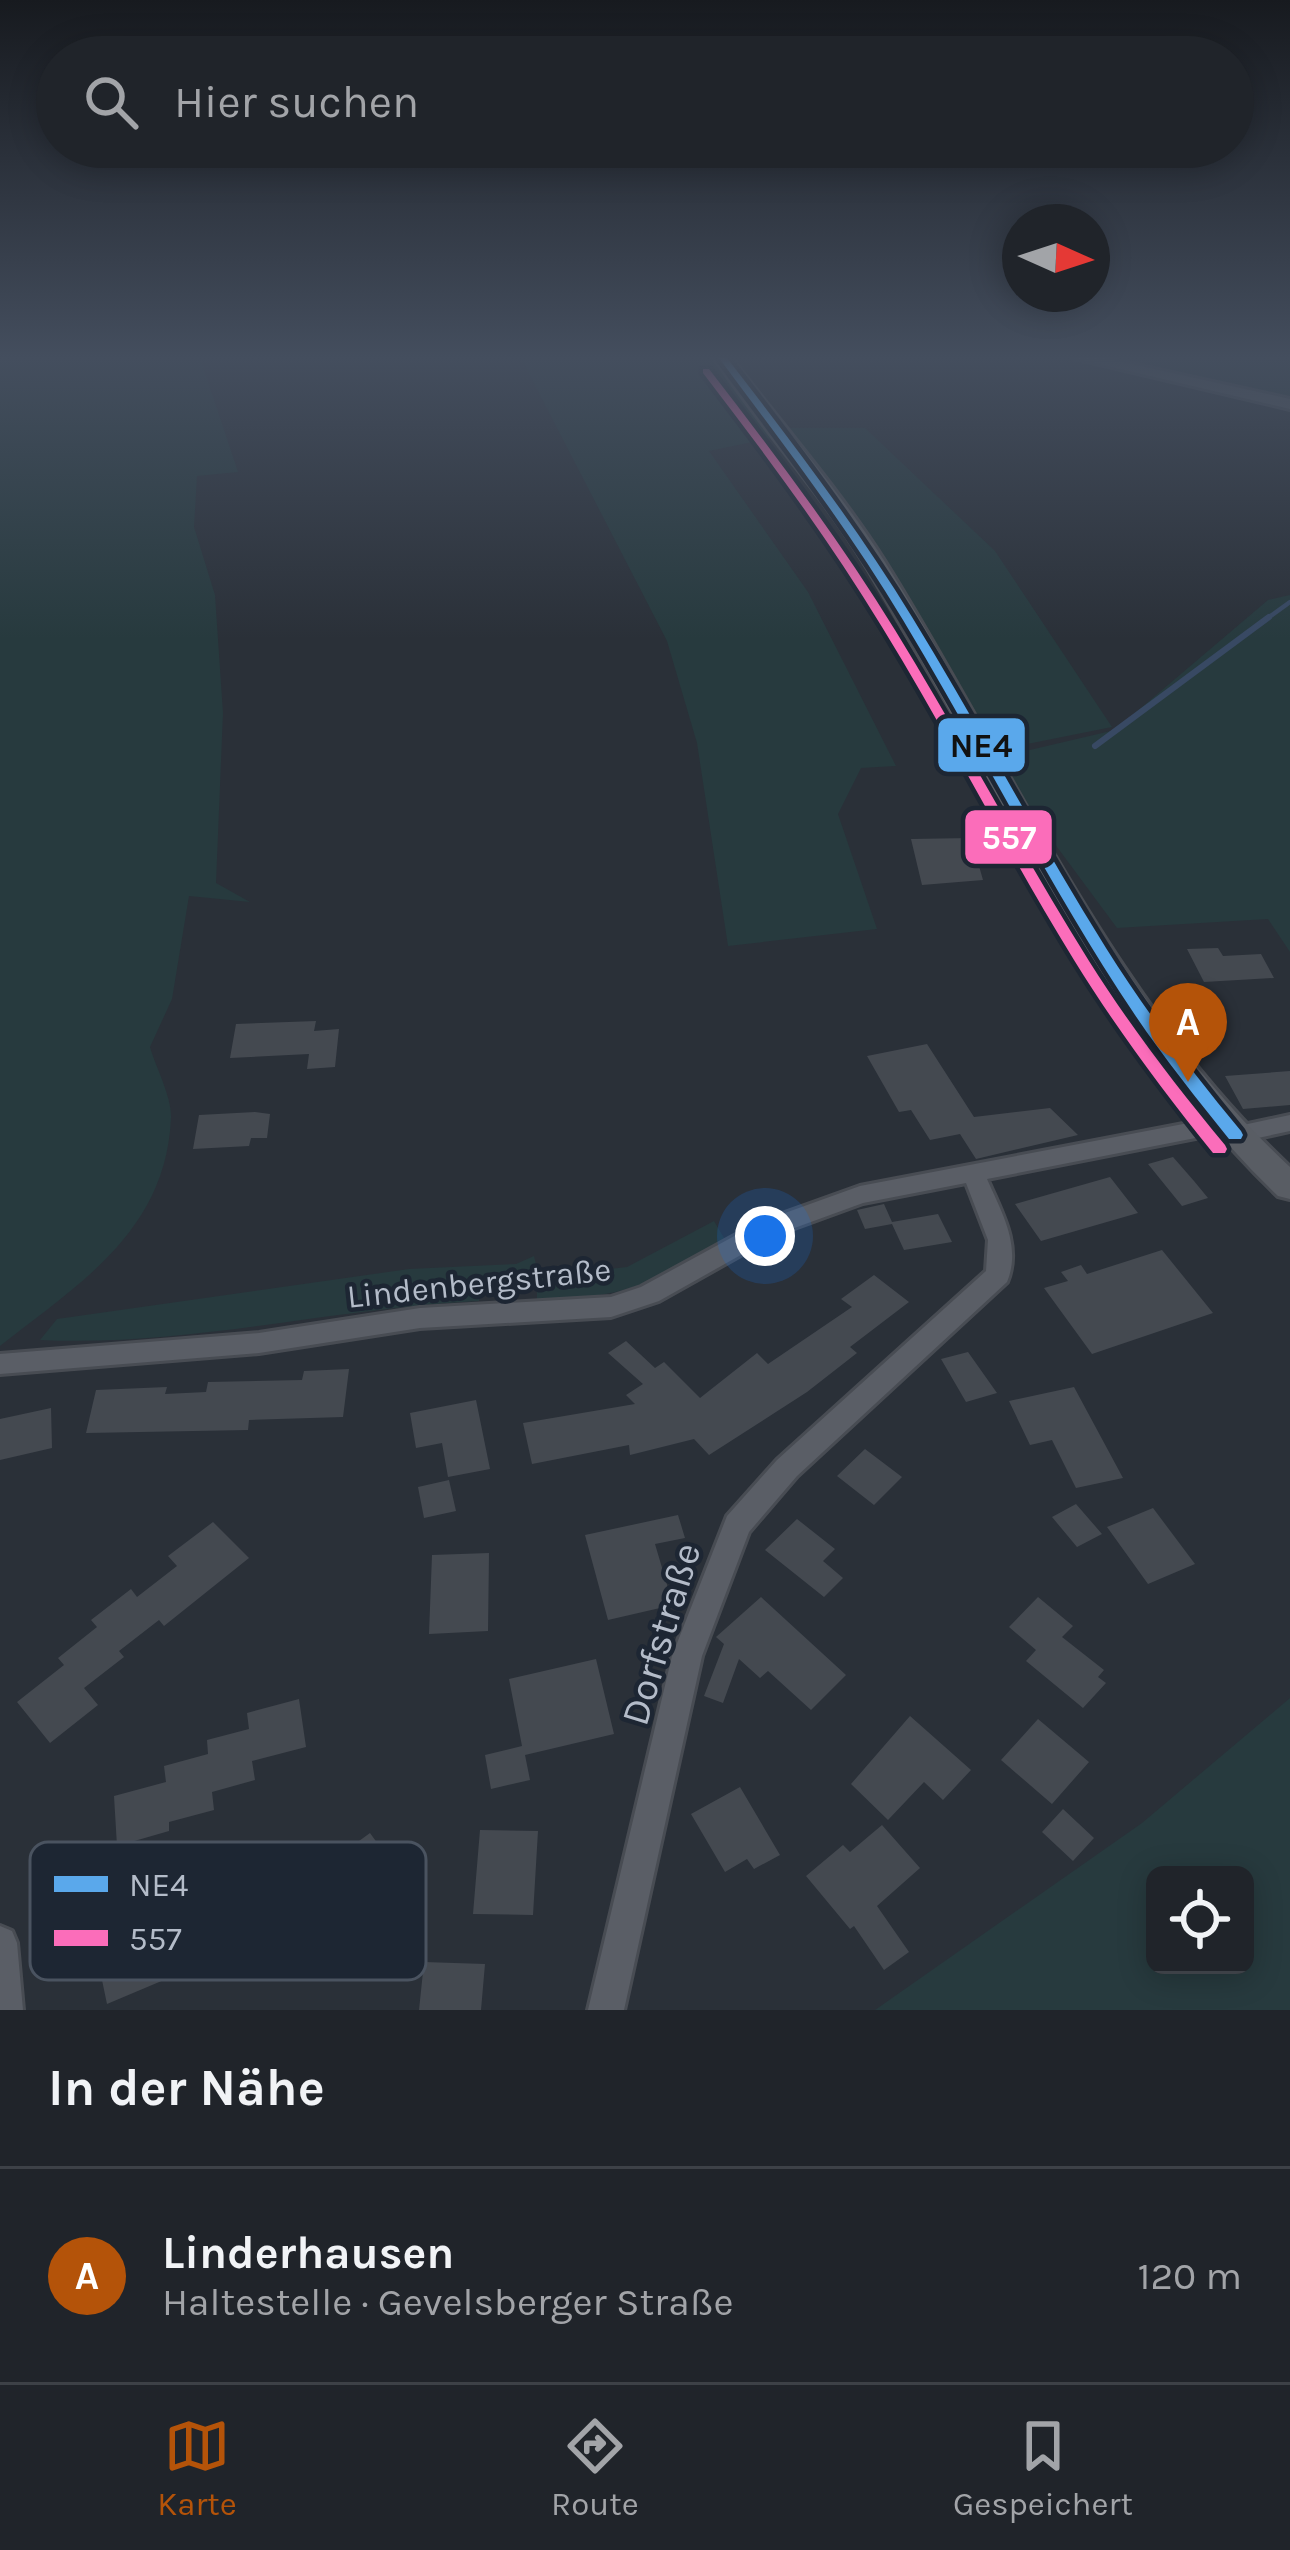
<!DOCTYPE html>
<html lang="de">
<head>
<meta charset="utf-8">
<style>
  :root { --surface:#20242a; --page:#2d3036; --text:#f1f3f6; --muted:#a2a4a8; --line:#3d4147; --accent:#b45309 }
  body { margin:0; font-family:Karla,sans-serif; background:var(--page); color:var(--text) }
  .controls { position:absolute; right:36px; bottom:36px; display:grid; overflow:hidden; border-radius:18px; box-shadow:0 6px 30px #0003 }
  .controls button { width:108px; height:108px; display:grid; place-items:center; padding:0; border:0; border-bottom:3px solid var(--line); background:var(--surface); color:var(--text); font:60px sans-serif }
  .compass { position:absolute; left:1002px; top:204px; width:108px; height:108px; border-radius:50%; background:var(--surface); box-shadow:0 6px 30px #0003; rotate:93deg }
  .you { position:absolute; left:765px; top:1236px; width:42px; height:42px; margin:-30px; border:9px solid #fff; border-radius:50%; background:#1a73e8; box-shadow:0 0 0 18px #1a73e833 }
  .badge { display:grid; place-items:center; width:78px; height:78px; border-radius:50%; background:var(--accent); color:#fff; font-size:39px; font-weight:700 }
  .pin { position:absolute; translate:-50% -99px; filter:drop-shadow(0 3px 6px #0008) }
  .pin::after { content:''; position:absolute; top:63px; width:42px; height:36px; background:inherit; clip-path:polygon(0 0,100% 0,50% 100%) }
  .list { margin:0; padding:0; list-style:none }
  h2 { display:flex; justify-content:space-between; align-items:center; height:156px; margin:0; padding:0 48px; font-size:51px }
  h2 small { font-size:39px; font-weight:400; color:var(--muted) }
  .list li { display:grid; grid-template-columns:78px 1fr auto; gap:36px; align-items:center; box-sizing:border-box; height:216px; padding:0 48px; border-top:3px solid var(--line) }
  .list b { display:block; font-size:45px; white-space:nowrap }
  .list p { margin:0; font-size:39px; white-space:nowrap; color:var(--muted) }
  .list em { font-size:39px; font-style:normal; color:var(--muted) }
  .icon { flex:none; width:66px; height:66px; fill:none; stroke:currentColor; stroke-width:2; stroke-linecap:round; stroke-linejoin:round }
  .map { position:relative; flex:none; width:1290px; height:2010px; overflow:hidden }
  .search { position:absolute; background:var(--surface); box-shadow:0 6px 30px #0003; left:36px; right:36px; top:36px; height:132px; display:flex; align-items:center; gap:30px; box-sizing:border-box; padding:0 42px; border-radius:66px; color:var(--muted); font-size:45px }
  .sheet { height:372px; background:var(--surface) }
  nav { display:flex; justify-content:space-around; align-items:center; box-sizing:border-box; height:168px; border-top:3px solid var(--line); background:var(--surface); font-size:33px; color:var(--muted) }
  nav a { display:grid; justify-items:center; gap:6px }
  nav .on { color:var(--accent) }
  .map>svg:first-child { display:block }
  .green { fill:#273a3e; fill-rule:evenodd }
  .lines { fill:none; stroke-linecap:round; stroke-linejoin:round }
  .stream-far1 { stroke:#384963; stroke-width:4.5 }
  .stream { stroke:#384963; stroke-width:6 }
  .building { fill:#444950 }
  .minor-casing { stroke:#484c53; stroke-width:6 }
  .secondary-casing { stroke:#484c53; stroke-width:6 }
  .minor { fill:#5a5e66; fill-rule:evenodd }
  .secondary { fill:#595d64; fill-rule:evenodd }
  .bus-1-casing { stroke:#1d2633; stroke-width:9 }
  .bus-2-casing { stroke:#1d2633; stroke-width:9 }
  .bus-1 { fill:#5aa8eb; fill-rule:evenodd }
  .bus-2 { fill:#fb6dba; fill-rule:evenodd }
  .labels { text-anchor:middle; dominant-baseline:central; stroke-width:9; stroke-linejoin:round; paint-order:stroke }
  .street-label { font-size:33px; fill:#b4bcc9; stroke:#1d2633 }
  .near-street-label { font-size:39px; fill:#b4bcc9; stroke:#1d2633 }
  .key { fill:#1d2633; stroke:#4a5360; stroke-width:3 }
  .key-label { font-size:33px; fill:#b4bcc9 }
  .line-badge { stroke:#1d2633; stroke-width:4.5 }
  .badge-label { font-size:33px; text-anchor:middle; font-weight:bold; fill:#fff }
  .pale-badge-label { font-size:33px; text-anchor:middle; font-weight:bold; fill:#111 }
</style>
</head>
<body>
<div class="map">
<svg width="1290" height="2010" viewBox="0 0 1290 2010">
  <rect width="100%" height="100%" fill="#2a3038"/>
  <!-- green -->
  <path class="green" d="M 0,358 L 200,358 L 238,472 L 197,476 L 194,527 L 215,595 L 223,713 L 216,883 L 250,902 L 189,896 L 172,999 L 150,1047 C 156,1068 172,1097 171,1118 C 166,1231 80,1283 0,1346 Z
    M 521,358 L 715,358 L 776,437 L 709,451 L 808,592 L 896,766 L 861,768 L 838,814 L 877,929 L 728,946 L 697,743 L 667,641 Z
    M 1091,358 L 1290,358 L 1290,401 Z
    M 782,428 L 865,428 L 995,551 L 1112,727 L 992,751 L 893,574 Z
    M 1290,595 L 1290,952 L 1268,919 L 1117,928 L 992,759 L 1115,730 L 1268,600 Z
    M 714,1221 L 727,1243 C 652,1284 624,1298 537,1300 L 537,1278 L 480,1282 L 479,1301 C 332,1308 188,1347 40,1340 L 57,1319 L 409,1269 L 516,1264 L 534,1256 L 539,1277 L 627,1267 Z
    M 1290,1698 L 1290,2010 L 875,2010 L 1142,1823 ZM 1155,1875 L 1245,1875 L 1245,1965 L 1155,1965 Z"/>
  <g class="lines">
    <!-- stream-far1 -->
    <path class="stream-far1" d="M 1265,620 L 1290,602"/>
    <!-- stream -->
    <path class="stream" d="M 1095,746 L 1269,617"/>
  </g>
  <!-- building -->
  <path class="building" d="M 971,838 L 983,880 L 922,885 L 911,839 Z
    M 1218,948 L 1223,956 L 1261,954 L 1274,978 L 1204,982 L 1187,949 Z
    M 316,1021 L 314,1031 L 339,1029 L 335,1067 L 307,1069 L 309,1054 L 230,1058 L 236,1024 Z
    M 927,1044 L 974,1117 L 1050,1108 L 1078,1135 L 976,1159 L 960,1134 L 930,1140 L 911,1110 L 899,1112 L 867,1056 Z
    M 1290,1071 L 1290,1105 L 1243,1109 L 1225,1076 Z
    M 255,1112 L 270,1114 L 267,1138 L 251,1138 L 249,1146 L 193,1149 L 199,1115 Z
    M 1173,1157 L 1194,1181 L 1208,1198 L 1182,1206 L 1148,1164 Z
    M 1110,1177 L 1138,1213 L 1041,1241 L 1015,1204 Z
    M 884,1204 L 892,1222 L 938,1214 L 952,1242 L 904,1250 L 892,1224 L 865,1229 L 857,1210 Z
    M 1162,1250 L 1213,1313 L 1092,1354 L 1044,1288 L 1068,1281 L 1061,1272 L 1081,1265 L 1087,1274 Z
    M 874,1275 L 909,1302 L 850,1347 L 857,1353 L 807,1392 L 709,1455 L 694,1439 L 630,1455 L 629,1445 L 532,1464 L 523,1423 L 635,1404 L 626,1395 L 643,1384 L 608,1353 L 626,1341 L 655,1368 L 664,1362 L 700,1398 L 757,1353 L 768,1364 L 852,1307 L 841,1299 Z
    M 968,1352 L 997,1393 L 966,1402 L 941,1359 Z
    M 349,1369 L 343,1417 L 249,1420 L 248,1430 L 86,1433 L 96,1390 L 167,1387 L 165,1394 L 206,1392 L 208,1382 L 302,1380 L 304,1371 Z
    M 1074,1387 L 1123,1478 L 1076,1488 L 1052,1440 L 1030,1445 L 1009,1401 Z
    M 476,1400 L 490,1469 L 448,1477 L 442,1443 L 416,1448 L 410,1413 Z
    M 51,1408 L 52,1448 L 0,1460 L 0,1419 Z
    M 865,1449 L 902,1477 L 874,1505 L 837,1476 Z
    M 449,1480 L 456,1511 L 424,1518 L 418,1487 Z
    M 1076,1504 L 1102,1534 L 1077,1547 L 1052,1517 Z
    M 1153,1508 L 1195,1564 L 1148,1584 L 1107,1527 Z
    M 678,1515 L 685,1538 L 655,1544 L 673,1605 L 608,1620 L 585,1535 Z
    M 797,1519 L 835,1549 L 823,1561 L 843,1578 L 824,1597 L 765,1550 Z
    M 213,1522 L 249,1558 L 164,1626 L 159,1620 L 119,1651 L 124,1657 L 84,1688 L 98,1705 L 50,1743 L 17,1702 L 64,1665 L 58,1658 L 97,1627 L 91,1620 L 131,1589 L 137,1597 L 177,1566 L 168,1556 Z
    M 489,1553 L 488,1631 L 429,1634 L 432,1555 Z
    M 761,1597 L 846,1675 L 811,1710 L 768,1671 L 760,1678 L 739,1659 L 723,1703 L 704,1696 L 724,1644 L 716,1637 Z
    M 1038,1597 L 1073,1626 L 1062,1637 L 1104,1670 L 1098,1677 L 1106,1683 L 1083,1708 L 1026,1661 L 1036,1650 L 1009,1627 Z
    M 596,1659 L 614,1734 L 525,1755 L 530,1780 L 491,1789 L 485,1755 L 522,1746 L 509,1679 Z
    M 299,1699 L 306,1747 L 252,1761 L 255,1780 L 212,1792 L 214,1810 L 169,1822 L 169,1831 L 117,1846 L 114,1796 L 166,1782 L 164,1766 L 208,1754 L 207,1740 L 249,1729 L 247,1713 Z
    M 910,1716 L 971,1770 L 943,1800 L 924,1782 L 888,1820 L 851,1784 Z
    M 1038,1719 L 1089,1762 L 1052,1804 L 1001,1760 Z
    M 740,1787 L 780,1855 L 754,1869 L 747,1859 L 725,1872 L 691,1814 Z
    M 1063,1809 L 1094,1838 L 1073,1861 L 1042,1832 Z
    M 882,1825 L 920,1868 L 877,1906 L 909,1952 L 884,1970 L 854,1926 L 850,1929 L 806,1876 L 843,1845 L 850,1852 Z
    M 480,1830 L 538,1831 L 533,1915 L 473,1914 Z
    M 370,1833 L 388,1858 L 365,1875 L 348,1849 Z
    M 155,1911 L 171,1977 L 107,2004 L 93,1937 Z
    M 424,1962 L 485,1964 L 481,2010 L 419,2010 Z"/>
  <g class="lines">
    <defs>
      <path id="minor" d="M 1290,1115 L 1290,1131 L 1235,1143 L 1227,1141 L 1226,1132 L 987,1179 C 1001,1211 1022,1246 1007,1282 L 797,1476 L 749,1532 L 702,1656 L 624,2010 L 588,2010 L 672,1656 L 727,1516 L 777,1460 L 986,1271 L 988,1240 L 966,1183 L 863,1203 L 778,1234 L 659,1301 L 611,1317 L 420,1328 L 259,1353 L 0,1374 L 0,1354 L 259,1333 L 420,1308 L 611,1297 L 641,1287 L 760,1222 L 860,1186 L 1225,1116 L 1233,1118 L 1234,1127 Z
        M 0,1926 L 12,1931 L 17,1943 L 23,2010 L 0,2010 Z"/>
      <path id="secondary" d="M 715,358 L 731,358 C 782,425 840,491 885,562 C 1013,767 1111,1001 1290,1167 L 1290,1199 L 1278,1196 C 1093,1018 997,779 865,564 C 821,492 762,428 715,358 Z
        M 1074,358 L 1104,358 L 1290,399 L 1290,409 Z"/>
    </defs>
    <!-- minor casing -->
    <use href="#minor" class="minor-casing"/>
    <!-- secondary casing -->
    <use href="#secondary" class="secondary-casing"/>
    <!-- minor -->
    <use href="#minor" class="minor"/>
    <!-- secondary -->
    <use href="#secondary" class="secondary"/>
    <defs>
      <path id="bus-1" d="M 719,358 L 727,358 C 792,442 857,527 912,617 C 979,726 1038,839 1106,948 C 1146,1012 1192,1072 1241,1131 L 1243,1135 L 1241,1139 L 1229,1139 C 1197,1099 1164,1058 1135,1015 C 1050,888 982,751 903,620 C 848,528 783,444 719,358 Z"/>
      <path id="bus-2" d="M 703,369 L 709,369 C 774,453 839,539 895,630 C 962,739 1021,852 1089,961 C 1130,1026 1176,1086 1225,1145 L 1227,1149 L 1225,1153 L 1213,1153 C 1163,1091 1116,1028 1074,960 C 1007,851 949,736 882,627 C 828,538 766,455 703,373 Z"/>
    </defs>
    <!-- bus-1 casing -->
    <use href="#bus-1" class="bus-1-casing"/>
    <!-- bus-2 casing -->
    <use href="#bus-2" class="bus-2-casing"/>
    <!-- bus-1 -->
    <use href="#bus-1" class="bus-1"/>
    <!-- bus-2 -->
    <use href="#bus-2" class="bus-2"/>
  </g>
  <!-- sky -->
  <linearGradient id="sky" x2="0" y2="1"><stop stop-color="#171a1f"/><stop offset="0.56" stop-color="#444e5e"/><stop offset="1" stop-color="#444e5e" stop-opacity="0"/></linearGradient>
  <rect width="1290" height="639" fill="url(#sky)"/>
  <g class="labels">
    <!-- street labels -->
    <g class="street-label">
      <text transform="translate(479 1283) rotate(-6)">Lindenbergstraße</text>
    </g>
    <!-- near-street labels -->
    <g class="near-street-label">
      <text transform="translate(661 1634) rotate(-73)">Dorfstraße</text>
    </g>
  </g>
  <!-- legend -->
  <rect x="30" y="1842" width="396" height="138" rx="18" class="key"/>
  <rect x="54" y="1876" width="54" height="16" fill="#5aa8eb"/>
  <rect x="54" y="1930" width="54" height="16" fill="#fb6dba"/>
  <g class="key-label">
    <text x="129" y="1896">NE4</text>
    <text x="129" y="1950">557</text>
  </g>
  <g class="line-badge">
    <rect x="936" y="716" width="91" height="58" rx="12" fill="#5aa8eb"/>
    <rect x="963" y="808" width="91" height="58" rx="12" fill="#fb6dba"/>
  </g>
  <g class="badge-label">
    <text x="1009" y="849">557</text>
  </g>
  <g class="pale-badge-label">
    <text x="981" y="757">NE4</text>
  </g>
</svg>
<div class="controls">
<button><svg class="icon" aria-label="locate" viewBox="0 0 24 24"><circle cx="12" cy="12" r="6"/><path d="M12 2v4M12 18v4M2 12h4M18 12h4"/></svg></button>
</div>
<svg class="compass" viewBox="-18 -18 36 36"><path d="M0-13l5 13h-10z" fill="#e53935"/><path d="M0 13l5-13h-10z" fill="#a2a4a8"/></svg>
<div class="you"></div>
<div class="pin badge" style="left:1188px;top:1082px">A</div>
<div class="search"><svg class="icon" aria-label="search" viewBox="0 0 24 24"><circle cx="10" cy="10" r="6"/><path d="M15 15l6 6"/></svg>Hier suchen</div>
</div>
<section class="sheet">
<h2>In der Nähe<small></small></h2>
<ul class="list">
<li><span class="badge">A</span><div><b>Linderhausen</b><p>Haltestelle · Gevelsberger Straße</p></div><em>120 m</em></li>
</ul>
</section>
<nav>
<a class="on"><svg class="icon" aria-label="map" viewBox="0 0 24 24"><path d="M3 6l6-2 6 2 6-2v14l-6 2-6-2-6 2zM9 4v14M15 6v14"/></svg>Karte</a>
<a><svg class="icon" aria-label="directions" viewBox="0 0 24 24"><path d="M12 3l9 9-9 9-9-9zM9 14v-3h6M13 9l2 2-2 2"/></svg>Route</a>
<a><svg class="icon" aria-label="saved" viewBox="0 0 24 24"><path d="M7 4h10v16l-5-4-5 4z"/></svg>Gespeichert</a>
</nav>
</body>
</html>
